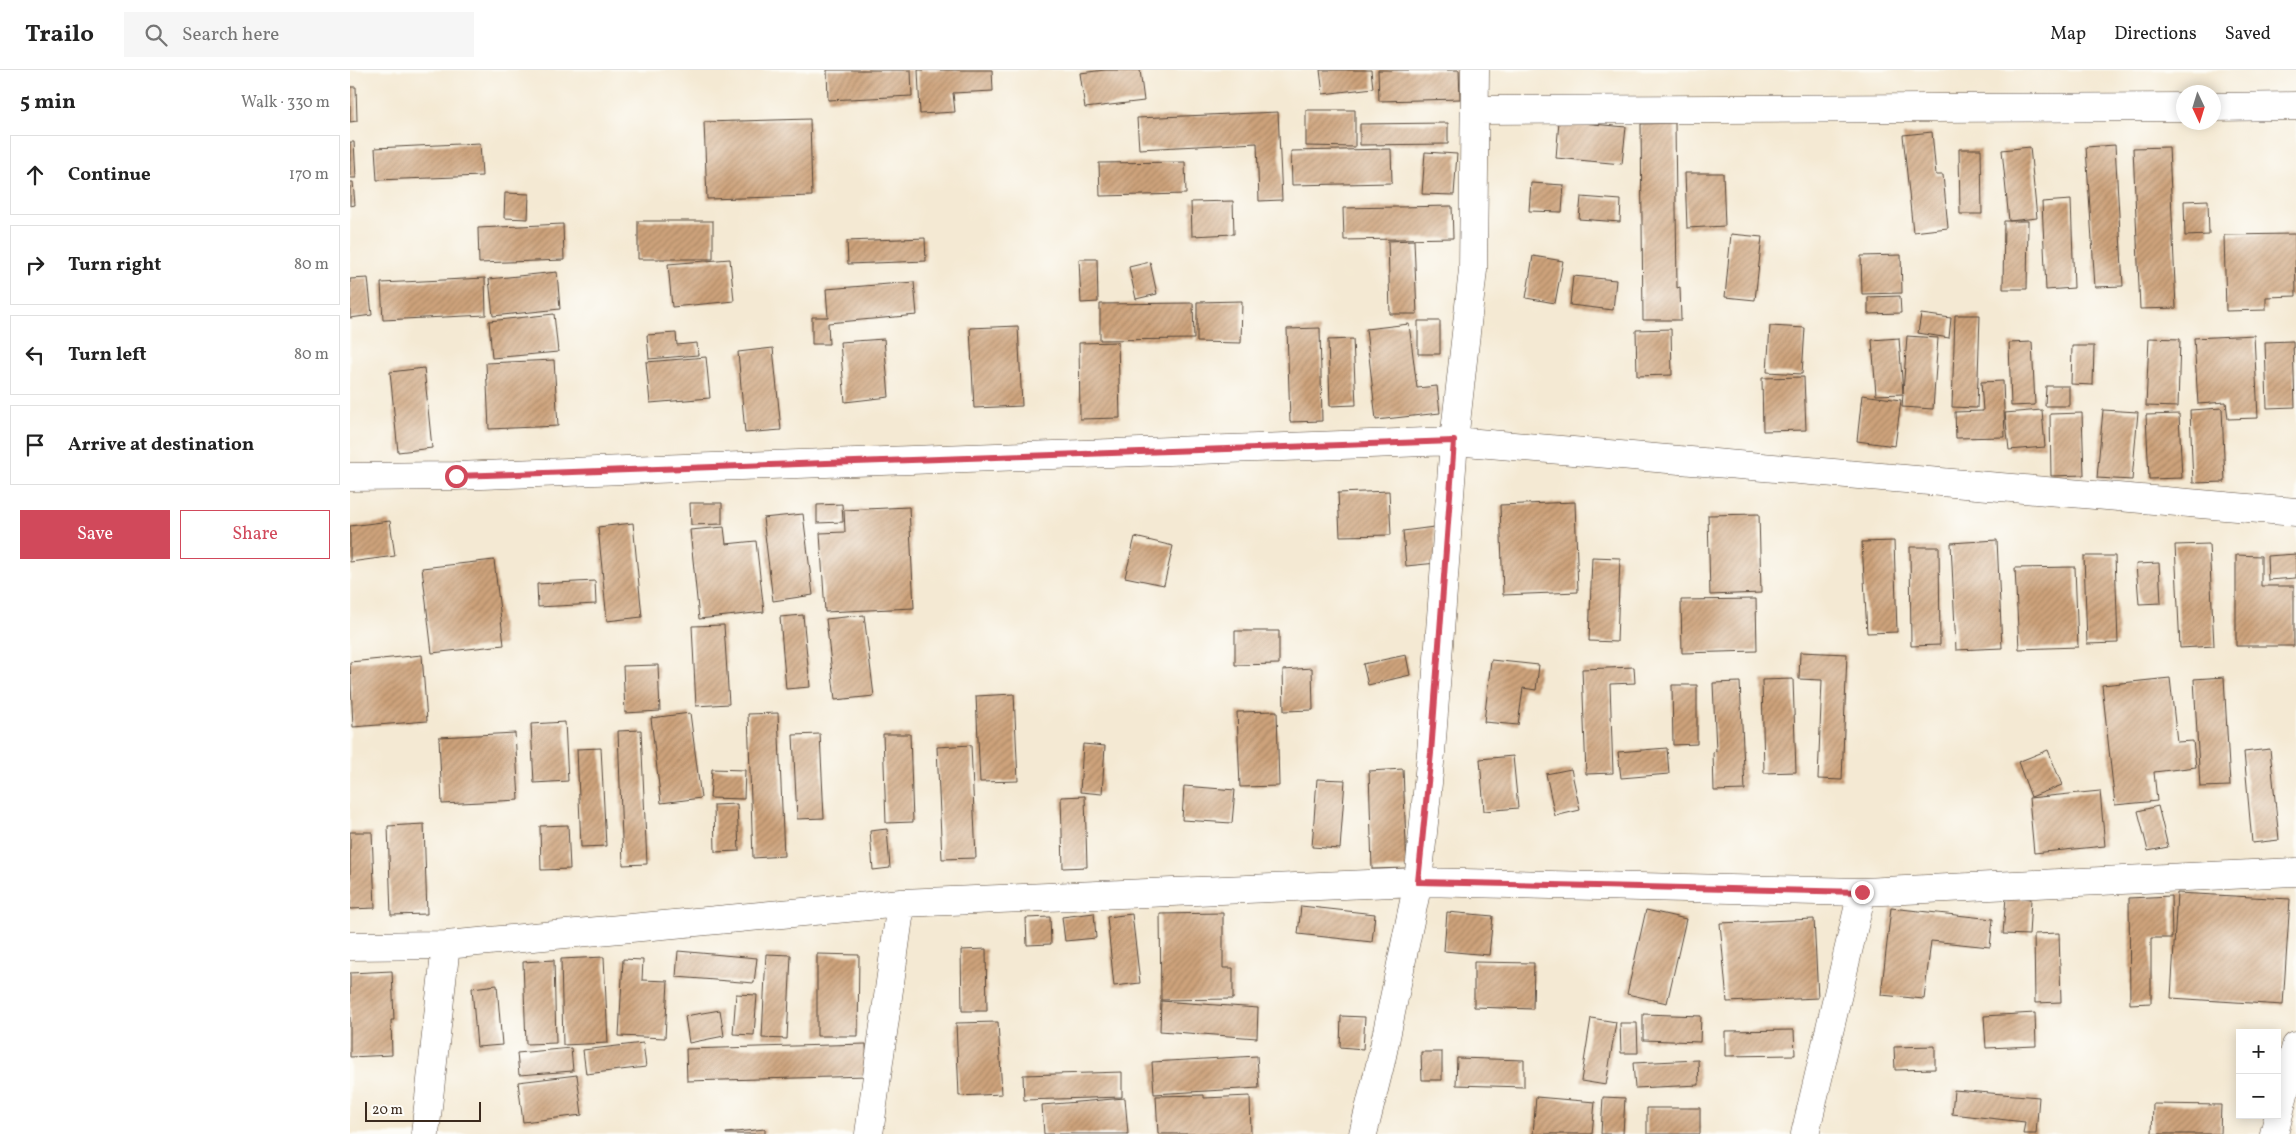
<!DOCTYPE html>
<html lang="en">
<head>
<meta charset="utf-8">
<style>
  :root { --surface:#fff; --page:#f6f6f6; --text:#222; --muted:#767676; --line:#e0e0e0; --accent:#d1495b }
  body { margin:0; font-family:Vollkorn,serif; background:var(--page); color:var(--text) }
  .controls { position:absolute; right:15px; bottom:15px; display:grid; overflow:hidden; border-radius:0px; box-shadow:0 2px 12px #0003 }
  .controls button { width:45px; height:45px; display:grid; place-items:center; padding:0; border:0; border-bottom:1px solid var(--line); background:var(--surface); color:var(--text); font:25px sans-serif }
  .compass { position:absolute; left:1826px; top:15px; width:45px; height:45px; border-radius:50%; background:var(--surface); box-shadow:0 2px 12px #0003; rotate:176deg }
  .scale { position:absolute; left:15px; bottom:12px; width:116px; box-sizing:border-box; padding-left:5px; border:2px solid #3b2a1e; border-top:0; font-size:14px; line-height:18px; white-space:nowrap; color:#3b2a1e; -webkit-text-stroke:4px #fdfcf7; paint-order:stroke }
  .stop { position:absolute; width:15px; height:15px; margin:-11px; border:4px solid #d1495b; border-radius:50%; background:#fff }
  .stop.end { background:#d1495b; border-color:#fff; box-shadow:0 1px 5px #0008 }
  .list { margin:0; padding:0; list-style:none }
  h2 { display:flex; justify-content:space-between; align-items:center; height:65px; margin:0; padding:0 20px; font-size:21px }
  h2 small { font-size:16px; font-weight:400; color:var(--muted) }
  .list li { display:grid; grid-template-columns:32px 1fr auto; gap:15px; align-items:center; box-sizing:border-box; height:80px; margin:0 10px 10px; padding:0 10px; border:1px solid var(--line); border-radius:0px }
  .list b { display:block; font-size:19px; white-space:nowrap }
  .list em { font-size:16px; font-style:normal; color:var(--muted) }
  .actions { display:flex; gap:10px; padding:15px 20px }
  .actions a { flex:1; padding:11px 0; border:1px solid var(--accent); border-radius:0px; text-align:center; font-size:18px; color:var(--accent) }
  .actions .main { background:var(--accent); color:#fff }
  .icon { flex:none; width:28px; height:28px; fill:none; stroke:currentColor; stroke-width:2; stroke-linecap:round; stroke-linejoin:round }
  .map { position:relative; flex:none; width:1946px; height:1064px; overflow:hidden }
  header { display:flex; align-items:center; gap:30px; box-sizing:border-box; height:70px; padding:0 25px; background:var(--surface); border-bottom:1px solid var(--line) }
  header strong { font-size:24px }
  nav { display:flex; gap:28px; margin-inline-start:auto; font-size:18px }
  .search { width:350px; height:45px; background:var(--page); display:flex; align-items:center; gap:12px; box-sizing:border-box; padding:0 18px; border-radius:0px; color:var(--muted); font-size:19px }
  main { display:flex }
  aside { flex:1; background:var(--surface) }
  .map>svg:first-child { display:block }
  .building { fill:url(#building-hatch) }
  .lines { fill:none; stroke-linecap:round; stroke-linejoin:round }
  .minor-casing { stroke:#574739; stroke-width:29 }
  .minor { stroke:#fff; stroke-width:28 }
  .route { stroke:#d1495b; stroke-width:6 }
</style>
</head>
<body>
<header>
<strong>Trailo</strong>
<div class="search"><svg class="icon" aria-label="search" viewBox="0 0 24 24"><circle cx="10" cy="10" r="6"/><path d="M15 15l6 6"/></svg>Search here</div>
<nav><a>Map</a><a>Directions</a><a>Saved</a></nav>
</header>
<main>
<aside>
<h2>5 min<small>Walk · 330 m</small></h2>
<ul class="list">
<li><svg class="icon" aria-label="ahead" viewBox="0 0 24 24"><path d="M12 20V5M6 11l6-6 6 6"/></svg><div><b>Continue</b></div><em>170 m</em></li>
<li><svg class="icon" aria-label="right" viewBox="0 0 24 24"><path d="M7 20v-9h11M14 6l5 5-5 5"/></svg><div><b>Turn right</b></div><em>80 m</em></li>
<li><svg class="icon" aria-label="left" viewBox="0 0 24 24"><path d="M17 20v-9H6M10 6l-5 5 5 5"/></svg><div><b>Turn left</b></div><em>80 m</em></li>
<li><svg class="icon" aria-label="arrive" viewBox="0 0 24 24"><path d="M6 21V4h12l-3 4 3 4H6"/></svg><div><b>Arrive at destination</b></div></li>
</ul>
<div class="actions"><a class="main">Save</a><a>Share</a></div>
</aside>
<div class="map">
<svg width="1946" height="1064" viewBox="0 0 1946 1064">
  <defs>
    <pattern id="building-hatch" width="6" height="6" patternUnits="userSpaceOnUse" patternTransform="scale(1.25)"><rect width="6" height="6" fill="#cea37b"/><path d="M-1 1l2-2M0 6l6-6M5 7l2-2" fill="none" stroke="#a88564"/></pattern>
  </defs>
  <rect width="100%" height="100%" fill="#fdfcf7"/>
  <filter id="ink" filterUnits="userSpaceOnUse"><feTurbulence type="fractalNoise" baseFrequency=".02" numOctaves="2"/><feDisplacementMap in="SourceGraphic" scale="10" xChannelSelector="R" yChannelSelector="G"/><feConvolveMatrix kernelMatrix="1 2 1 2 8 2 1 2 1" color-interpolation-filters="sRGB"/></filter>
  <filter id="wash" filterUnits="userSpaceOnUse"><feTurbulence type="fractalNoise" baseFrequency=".0096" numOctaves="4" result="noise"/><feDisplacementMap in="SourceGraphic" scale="20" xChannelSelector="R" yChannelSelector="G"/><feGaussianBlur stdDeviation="1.12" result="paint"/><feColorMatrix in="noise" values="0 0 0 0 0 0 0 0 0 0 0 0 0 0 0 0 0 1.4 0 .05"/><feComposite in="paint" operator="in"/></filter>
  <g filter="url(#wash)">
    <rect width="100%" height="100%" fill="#f4e9d3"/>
    <g id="blocks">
      <!-- building -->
      <path class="building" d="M 477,0 L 561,0 L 562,26 L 478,30 Z
        M 568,0 L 642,0 L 643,21 L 603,23 L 605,42 L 570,44 Z
        M 755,0 L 790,0 L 794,31 L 735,38 L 730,3 Z
        M 970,0 L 1021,0 L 1023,18 L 973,24 Z
        M 1028,0 L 1109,0 L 1110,29 L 1029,31 Z
        M 0,17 L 6,17 L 7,51 L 0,52 Z
        M 956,40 L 1005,40 L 1005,77 L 956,76 Z
        M 928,42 L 932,130 L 909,131 L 907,73 L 789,79 L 787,48 Z
        M 460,49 L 462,126 L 357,129 L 354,52 Z
        M 1209,51 L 1276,57 L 1272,94 L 1206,88 Z
        M 1098,53 L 1098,74 L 1010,75 L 1010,54 Z
        M 1325,53 L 1327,218 L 1330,217 L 1331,250 L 1293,250 L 1291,54 Z
        M 1582,62 L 1586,105 L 1593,105 L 1598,158 L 1563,162 L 1553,65 Z
        M 0,72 L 4,72 L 6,108 L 0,108 Z
        M 130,73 L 132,106 L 27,110 L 25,78 Z
        M 1765,75 L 1773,216 L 1745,217 L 1736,77 Z
        M 1680,77 L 1687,148 L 1659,151 L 1652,80 Z
        M 1819,77 L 1826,238 L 1790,239 L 1783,78 Z
        M 1041,79 L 1042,113 L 942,115 L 941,81 Z
        M 1609,79 L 1631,79 L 1632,144 L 1610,144 Z
        M 1075,82 L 1107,84 L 1104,125 L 1072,124 Z
        M 835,92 L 836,124 L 750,126 L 749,93 Z
        M 1335,103 L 1373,103 L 1375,156 L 1337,158 Z
        M 0,112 L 3,112 L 5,135 L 0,136 Z
        M 1181,113 L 1214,115 L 1212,142 L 1179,141 Z
        M 155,123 L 179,124 L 178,149 L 154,148 Z
        M 1231,127 L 1271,130 L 1270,152 L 1229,149 Z
        M 1721,130 L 1724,218 L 1696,220 L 1692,132 Z
        M 1858,130 L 1859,165 L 1835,166 L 1834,131 Z
        M 883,131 L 884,164 L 842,166 L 841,132 Z
        M 1102,136 L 1103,168 L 994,170 L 993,138 Z
        M 288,151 L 363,151 L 363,189 L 288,189 Z
        M 1654,151 L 1678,151 L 1677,219 L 1653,219 Z
        M 213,154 L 214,190 L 129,193 L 128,158 Z
        M 1381,164 L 1412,167 L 1405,230 L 1375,227 Z
        M 1945,164 L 1946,226 L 1916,227 L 1916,240 L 1876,241 L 1874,165 Z
        M 575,168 L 576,191 L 498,194 L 497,171 Z
        M 1064,170 L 1067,244 L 1040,244 L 1038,171 Z
        M 1551,185 L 1552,223 L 1512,224 L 1511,186 Z
        M 1183,186 L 1213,191 L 1205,233 L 1176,228 Z
        M 380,189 L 384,231 L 322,237 L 318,194 Z
        M 729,189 L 747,189 L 748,232 L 731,233 Z
        M 800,192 L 807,224 L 786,229 L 779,197 Z
        M 207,202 L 210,239 L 143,246 L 139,209 Z
        M 1223,206 L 1266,210 L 1263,240 L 1220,235 Z
        M 18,208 L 22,245 L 0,248 L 0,209 Z
        M 135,208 L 136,245 L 33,250 L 31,213 Z
        M 564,212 L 567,245 L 478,253 L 479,274 L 462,274 L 462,247 L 478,247 L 476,219 Z
        M 1550,226 L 1551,243 L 1518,244 L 1518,227 Z
        M 892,231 L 891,273 L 847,272 L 847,232 Z
        M 843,233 L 844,269 L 750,270 L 750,234 Z
        M 204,244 L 208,282 L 142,288 L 139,251 Z
        M 1571,244 L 1601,248 L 1599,268 L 1568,263 Z
        M 1605,245 L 1630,245 L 1627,338 L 1602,337 Z
        M 1068,251 L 1090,251 L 1090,284 L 1068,284 Z
        M 1059,254 L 1067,318 L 1087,316 L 1090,343 L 1026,350 L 1016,259 Z
        M 668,256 L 672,336 L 624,338 L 620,258 Z
        M 1420,256 L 1455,258 L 1452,304 L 1417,302 Z
        M 970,258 L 972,351 L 940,352 L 937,259 Z
        M 1321,259 L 1322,305 L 1287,306 L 1286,260 Z
        M 326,263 L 327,275 L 347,273 L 348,285 L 299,289 L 297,265 Z
        M 1904,265 L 1908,348 L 1878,349 L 1876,332 L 1848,334 L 1844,268 Z
        M 1557,266 L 1588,268 L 1583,339 L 1552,337 L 1553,324 L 1526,325 L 1522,270 L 1549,268 L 1553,323 Z
        M 1799,268 L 1830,269 L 1828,337 L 1796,336 Z
        M 534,269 L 539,327 L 495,332 L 490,272 Z
        M 1003,269 L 1006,335 L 980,336 L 978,270 Z
        M 1943,271 L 1945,337 L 1917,338 L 1915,272 Z
        M 768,272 L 770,348 L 730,349 L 729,273 Z
        M 1682,272 L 1685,335 L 1661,336 L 1659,273 Z
        M 1722,276 L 1744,276 L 1743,315 L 1721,314 Z
        M 423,278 L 431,360 L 395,363 L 388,282 Z
        M 356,287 L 360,328 L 300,333 L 296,292 Z
        M 204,290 L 208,356 L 139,359 L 136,293 Z
        M 74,298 L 82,378 L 48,382 L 40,302 Z
        M 1454,307 L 1456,360 L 1413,361 L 1412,308 Z
        M 1653,311 L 1655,367 L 1606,368 L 1605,342 L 1633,341 L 1631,312 Z
        M 1696,316 L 1719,316 L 1719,336 L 1695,336 Z
        M 1512,325 L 1551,330 L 1545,376 L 1507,371 Z
        M 1872,338 L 1875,412 L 1843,413 L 1840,340 Z
        M 1692,340 L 1695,377 L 1659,380 L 1655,343 Z
        M 1753,340 L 1788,342 L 1782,410 L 1747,408 Z
        M 1732,343 L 1734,405 L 1701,406 L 1700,344 Z
        M 1829,344 L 1832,408 L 1799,409 L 1796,345 Z
        M 1039,421 L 1041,465 L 990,466 L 988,423 Z
        M 1225,432 L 1228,522 L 1153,525 L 1150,435 Z
        M 340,433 L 372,433 L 372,454 L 341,455 Z
        M 492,434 L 493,452 L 467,453 L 467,435 Z
        M 559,437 L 564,538 L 475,542 L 470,463 L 495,462 L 494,440 Z
        M 453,444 L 463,525 L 423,531 L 413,448 Z
        M 1409,444 L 1411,523 L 1360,525 L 1358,445 Z
        M 40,451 L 45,486 L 0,492 L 0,456 Z
        M 283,453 L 292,547 L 257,551 L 248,457 Z
        M 374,457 L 376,474 L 406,471 L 414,542 L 349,549 L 340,460 Z
        M 1084,457 L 1087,493 L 1056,496 L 1053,461 Z
        M 785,467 L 823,476 L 814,515 L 775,507 Z
        M 1647,470 L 1652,578 L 1606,580 L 1601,473 Z
        M 1544,471 L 1547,562 L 1517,563 L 1512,472 Z
        M 1859,474 L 1864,576 L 1830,578 L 1825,475 Z
        M 1560,477 L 1589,477 L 1590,575 L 1561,576 Z
        M 1946,484 L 1946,508 L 1918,510 L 1917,486 Z
        M 1886,485 L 1911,486 L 1911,516 L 1944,516 L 1944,576 L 1886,576 Z
        M 1734,486 L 1765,486 L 1768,573 L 1737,574 Z
        M 1242,487 L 1270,488 L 1267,572 L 1239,571 Z
        M 144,490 L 154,575 L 82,583 L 72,498 Z
        M 1809,493 L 1811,533 L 1789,534 L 1786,494 Z
        M 1725,497 L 1728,577 L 1669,579 L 1665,498 Z
        M 245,511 L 246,534 L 188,537 L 187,514 Z
        M 1406,529 L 1407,581 L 1332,583 L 1331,530 Z
        M 453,545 L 460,617 L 436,619 L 430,547 Z
        M 514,545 L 524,626 L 485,630 L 476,549 Z
        M 374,555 L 379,634 L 346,636 L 342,556 Z
        M 885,561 L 929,561 L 929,594 L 885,595 Z
        M 1450,582 L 1497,584 L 1492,710 L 1468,709 L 1472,610 L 1449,609 Z
        M 72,585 L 77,651 L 3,657 L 0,592 Z
        M 1056,585 L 1060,605 L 1018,615 L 1013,594 Z
        M 1141,590 L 1189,595 L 1186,620 L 1173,618 L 1168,655 L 1134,652 Z
        M 308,595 L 310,641 L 275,643 L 273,596 Z
        M 1284,597 L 1285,613 L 1260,614 L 1263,703 L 1236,704 L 1232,599 Z
        M 962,598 L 963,640 L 934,641 L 933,600 Z
        M 1874,607 L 1880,716 L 1850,717 L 1844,609 Z
        M 1820,608 L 1827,672 L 1843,671 L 1846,697 L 1804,702 L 1807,731 L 1765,735 L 1752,615 Z
        M 1443,609 L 1446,702 L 1414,703 L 1412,610 Z
        M 1390,612 L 1395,720 L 1364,721 L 1363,682 L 1366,681 L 1363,613 Z
        M 1322,615 L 1347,615 L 1347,674 L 1323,675 Z
        M 664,624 L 668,711 L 630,712 L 626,626 Z
        M 927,641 L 929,716 L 890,717 L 887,642 Z
        M 340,643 L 351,728 L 311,733 L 301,648 Z
        M 428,643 L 434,786 L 403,788 L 398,644 Z
        M 215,652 L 218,711 L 184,713 L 181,654 Z
        M 291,660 L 297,794 L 273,795 L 268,661 Z
        M 165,663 L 169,730 L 92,734 L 89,667 Z
        M 470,664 L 474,748 L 447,749 L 443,665 Z
        M 533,664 L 560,664 L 563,752 L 536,753 Z
        M 733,674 L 755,676 L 752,724 L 730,722 Z
        M 621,675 L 626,788 L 592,789 L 587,677 Z
        M 251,678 L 256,776 L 231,777 L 227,679 Z
        M 1317,678 L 1319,704 L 1271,708 L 1268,682 Z
        M 1920,679 L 1929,770 L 1902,773 L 1894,682 Z
        M 1698,680 L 1712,715 L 1681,727 L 1668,692 Z
        M 1163,686 L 1168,738 L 1134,741 L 1130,689 Z
        M 362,699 L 395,700 L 394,729 L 360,728 Z
        M 1053,699 L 1057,798 L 1022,799 L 1019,701 Z
        M 1221,699 L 1230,740 L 1205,746 L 1196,704 Z
        M 967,709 L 995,710 L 990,779 L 962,777 Z
        M 834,716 L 885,720 L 882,753 L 832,750 Z
        M 1750,721 L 1755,776 L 1684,783 L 1679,728 Z
        M 735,726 L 737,797 L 713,798 L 711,727 Z
        M 387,734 L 389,781 L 365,782 L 364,735 Z
        M 1808,736 L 1818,777 L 1798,781 L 1788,741 Z
        M 74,754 L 77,844 L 41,845 L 38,756 Z
        M 218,755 L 220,799 L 191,800 L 190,756 Z
        M 537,759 L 540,798 L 523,800 L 520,761 Z
        M 0,762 L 22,762 L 25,838 L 0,839 Z
        M 1827,823 L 1940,829 L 1933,935 L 1821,928 Z
        M 1821,826 L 1822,868 L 1801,868 L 1801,933 L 1780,934 L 1779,828 Z
        M 1656,827 L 1681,829 L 1679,865 L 1653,864 Z
        M 951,836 L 1025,844 L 1022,872 L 948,864 Z
        M 1541,838 L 1643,849 L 1640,877 L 1581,871 L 1574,929 L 1531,925 Z
        M 1296,840 L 1336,849 L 1317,933 L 1277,924 Z
        M 1097,842 L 1143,846 L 1139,885 L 1094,881 Z
        M 744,843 L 746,868 L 715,871 L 712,847 Z
        M 873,843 L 873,898 L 883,898 L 883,929 L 811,930 L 810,844 Z
        M 782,844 L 790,913 L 764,916 L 757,847 Z
        M 700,847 L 701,874 L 677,875 L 676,848 Z
        M 1464,849 L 1468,928 L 1377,932 L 1370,853 Z
        M 1709,863 L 1711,932 L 1685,933 L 1684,864 Z
        M 636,879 L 637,941 L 612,941 L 611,880 Z
        M 328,881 L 407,888 L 404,913 L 326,907 Z
        M 416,884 L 441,885 L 437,969 L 412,968 Z
        M 467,884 L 509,885 L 508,966 L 467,966 Z
        M 254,887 L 258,973 L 213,975 L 211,889 Z
        M 273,889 L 293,890 L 292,910 L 318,911 L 315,968 L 269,966 Z
        M 204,890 L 206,973 L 176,974 L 173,892 Z
        M 1124,892 L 1184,893 L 1183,939 L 1124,937 Z
        M 42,901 L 44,950 L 41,950 L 42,985 L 0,987 L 0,903 Z
        M 147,915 L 152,975 L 127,977 L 122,918 Z
        M 386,924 L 407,925 L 404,965 L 383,964 Z
        M 811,931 L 908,938 L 907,968 L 810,961 Z
        M 370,940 L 374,966 L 339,973 L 335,946 Z
        M 1685,943 L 1686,976 L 1636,978 L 1634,946 Z
        M 1293,944 L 1351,946 L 1350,972 L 1293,970 Z
        M 991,946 L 1015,947 L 1013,979 L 990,977 Z
        M 1241,948 L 1266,952 L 1256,1015 L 1231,1011 Z
        M 648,952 L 652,1024 L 609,1026 L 606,953 Z
        M 1270,953 L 1287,953 L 1288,983 L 1271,983 Z
        M 1444,960 L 1445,985 L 1375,986 L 1375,961 Z
        M 293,973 L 296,997 L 236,1004 L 233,980 Z
        M 516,974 L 517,1006 L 337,1011 L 336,979 Z
        M 1585,976 L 1585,999 L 1545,1000 L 1544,977 Z
        M 221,978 L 223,1001 L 169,1005 L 167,983 Z
        M 1071,982 L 1092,982 L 1092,1010 L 1072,1010 Z
        M 907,986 L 909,1018 L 804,1024 L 802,992 Z
        M 1107,988 L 1174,990 L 1174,1017 L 1106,1015 Z
        M 1348,990 L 1349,1015 L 1285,1018 L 1283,993 Z
        M 772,1002 L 772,1027 L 674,1030 L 673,1005 Z
        M 227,1005 L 232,1045 L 173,1052 L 168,1012 Z
        M 1604,1020 L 1689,1027 L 1686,1064 L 1673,1064 L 1675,1052 L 1602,1044 Z
        M 854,1025 L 854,1028 L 900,1026 L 901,1064 L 808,1064 L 806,1026 Z
        M 1186,1027 L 1245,1032 L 1242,1064 L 1183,1064 Z
        M 1253,1027 L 1275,1028 L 1273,1064 L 1251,1064 Z
        M 775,1028 L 778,1064 L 694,1064 L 692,1035 Z
        M 1803,1034 L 1871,1035 L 1870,1064 L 1802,1064 Z
        M 1297,1038 L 1350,1038 L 1350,1064 L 1297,1064 Z
        M 415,1059 L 415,1064 L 376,1064 L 376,1063 Z"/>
    </g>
  </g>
  <g filter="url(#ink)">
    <use href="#blocks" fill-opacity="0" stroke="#574739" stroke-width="1"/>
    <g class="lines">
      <defs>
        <path id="minor" d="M 1864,37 L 1946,36
          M 1125,40 L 1834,37
          M 0,407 L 105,406 L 1104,371 L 1946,442
          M 0,876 L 96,875 L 551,833 L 1068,812 L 1512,822 L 1946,802
          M 75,1064 L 96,875
          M 519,1064 L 551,833
          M 1013,1064 L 1031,991 L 1068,812 L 1081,683 L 1104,371 L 1123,200 L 1125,0
          M 1455,1064 L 1512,822
          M 1924,1064 L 1946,976"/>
      </defs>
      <!-- minor casing -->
      <use href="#minor" class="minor-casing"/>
      <!-- minor -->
      <use href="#minor" class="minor"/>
    </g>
  </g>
  <g class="lines" filter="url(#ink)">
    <!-- route -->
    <path class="route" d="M 106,406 L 1104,371 L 1081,683 L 1068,812 L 1512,822"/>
  </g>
</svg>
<div class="controls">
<button>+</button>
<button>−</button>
</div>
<svg class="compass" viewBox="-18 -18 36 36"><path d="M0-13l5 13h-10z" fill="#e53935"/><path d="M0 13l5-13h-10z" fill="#767676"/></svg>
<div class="scale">20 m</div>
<div class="stop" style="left:106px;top:406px"></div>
<div class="stop end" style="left:1512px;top:822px"></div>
</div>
</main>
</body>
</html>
